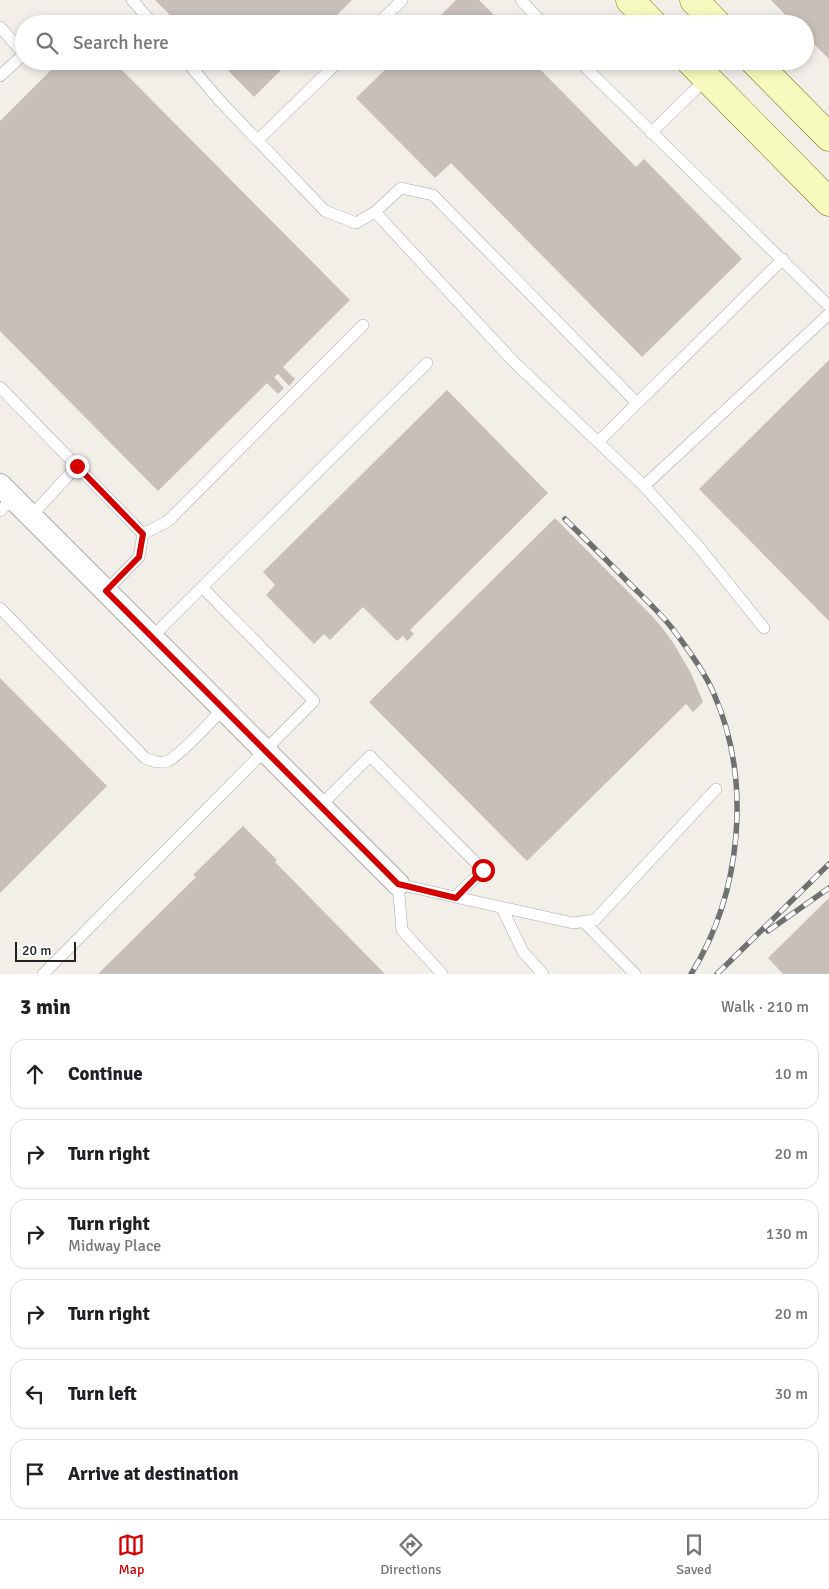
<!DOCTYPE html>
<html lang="en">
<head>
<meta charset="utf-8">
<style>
  :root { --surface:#fff; --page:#f2f2f2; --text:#202124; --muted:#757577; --line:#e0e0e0; --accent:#d40000 }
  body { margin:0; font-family:Signika,sans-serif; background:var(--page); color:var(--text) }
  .scale { position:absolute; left:15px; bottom:12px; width:61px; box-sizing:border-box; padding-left:5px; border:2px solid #222; border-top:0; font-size:14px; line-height:18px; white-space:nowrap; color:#222; -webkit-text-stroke:4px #fff; paint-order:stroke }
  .stop { position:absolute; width:15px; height:15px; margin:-11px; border:4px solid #d40000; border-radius:50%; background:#fff }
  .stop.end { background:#d40000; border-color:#fff; box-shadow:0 1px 5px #0008 }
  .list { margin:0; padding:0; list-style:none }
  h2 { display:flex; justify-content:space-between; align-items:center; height:65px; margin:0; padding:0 20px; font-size:21px }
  h2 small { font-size:16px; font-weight:400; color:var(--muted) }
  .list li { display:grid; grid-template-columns:32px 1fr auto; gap:15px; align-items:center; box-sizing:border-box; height:70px; margin:0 10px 10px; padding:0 10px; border:1px solid var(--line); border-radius:15px }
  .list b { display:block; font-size:19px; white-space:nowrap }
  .list p { margin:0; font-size:16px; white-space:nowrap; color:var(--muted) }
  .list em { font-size:16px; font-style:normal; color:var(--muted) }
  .icon { flex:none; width:28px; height:28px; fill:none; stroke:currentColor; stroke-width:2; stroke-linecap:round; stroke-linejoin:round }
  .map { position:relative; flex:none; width:829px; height:974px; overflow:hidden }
  .search { position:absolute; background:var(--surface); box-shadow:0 2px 8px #0003; left:15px; right:15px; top:15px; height:55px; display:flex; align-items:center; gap:12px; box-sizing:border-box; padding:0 18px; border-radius:28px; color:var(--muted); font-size:19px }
  .sheet { height:545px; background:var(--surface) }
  nav { display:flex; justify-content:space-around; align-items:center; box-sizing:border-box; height:70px; border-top:1px solid var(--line); background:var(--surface); font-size:14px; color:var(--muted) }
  nav a { display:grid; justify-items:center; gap:2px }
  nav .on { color:var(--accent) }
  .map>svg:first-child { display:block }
  .building { fill:#c7bfb8 }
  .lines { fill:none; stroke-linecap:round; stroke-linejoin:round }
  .lane-casing { stroke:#a9a9a9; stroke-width:12 }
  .street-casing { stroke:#a9a9a9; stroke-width:24 }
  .secondary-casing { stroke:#707d05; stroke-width:29 }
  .lane { stroke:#fff; stroke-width:11 }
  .street { stroke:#fff; stroke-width:22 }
  .secondary { stroke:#f7fabf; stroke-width:28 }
  .rail-casing { stroke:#707070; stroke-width:5.5 }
  .rail { stroke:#fff; stroke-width:4; stroke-dasharray:11; stroke-linecap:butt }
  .route { stroke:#d40000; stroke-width:6 }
</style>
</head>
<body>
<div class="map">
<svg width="829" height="974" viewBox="0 0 829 974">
  <rect width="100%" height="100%" fill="#f2efe9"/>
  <!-- building -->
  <path class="building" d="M 155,0 L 352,0 L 328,24 L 182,24 L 175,16 L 173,18 Z
    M 456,0 L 479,0 L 495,16 L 491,20 L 495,24 L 432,24 Z
    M 771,0 L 829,0 L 829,59 L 805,35 L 805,24 L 794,24 Z
    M 60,61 L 113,61 L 350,300 L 283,367 L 295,379 L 289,386 L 278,374 L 274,377 L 284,388 L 278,394 L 267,383 L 158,491 L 0,331 L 0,121 Z
    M 219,61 L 290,61 L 254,97 Z
    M 394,61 L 532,61 L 636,167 L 644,159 L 742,259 L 642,357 L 451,163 L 435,178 L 356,98 Z
    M 829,360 L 829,621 L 699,489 Z
    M 447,390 L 548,493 L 410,630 L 414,634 L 407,641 L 403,636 L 397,641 L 363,607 L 330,640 L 324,634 L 314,644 L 266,595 L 275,585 L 263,572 Z
    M 555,518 L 653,617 L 663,629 L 672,641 L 691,673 L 703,702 L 693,712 L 686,704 L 527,861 L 369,702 Z
    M 0,678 L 107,786 L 0,893 Z
    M 243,826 L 277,860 L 275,862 L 385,974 L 98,974 L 196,877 L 193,875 Z
    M 829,898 L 829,974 L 783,974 L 768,958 Z"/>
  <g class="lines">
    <defs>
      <path id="lane" d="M 132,0 L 153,24
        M 521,0 L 543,24
        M 378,24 L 402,0
        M 0,27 L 24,54
        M 186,61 L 221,102 L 325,211 L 356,223 L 375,212 L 512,360 L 644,486 L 829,314
        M 579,61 L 829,306
        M 0,76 L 24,54
        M 651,133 L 707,78
        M 259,139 L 339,61
        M 375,212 L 401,188 L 433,195 L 637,403
        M 0,387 L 143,534 L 168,521 L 363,325
        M 598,442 L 783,259
        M 644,486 L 698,546 L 764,628
        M 0,511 L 13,498
        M 31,516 L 77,466
        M 106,591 L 139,557 L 143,534
        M 0,608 L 145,758 C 153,761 160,764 168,761 C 180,756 213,719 223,709
        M 152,637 L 427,363
        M 320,806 L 370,756 L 483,870 L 455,897 L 398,884 L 402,930 L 442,974
        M 455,897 L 573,923 L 595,920 L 716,789
        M 502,908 L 523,952 L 543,974
        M 584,922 L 635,974
        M 43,974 L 314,701 L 202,587"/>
      <path id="street" d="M 0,485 L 398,884"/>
      <path id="secondary" d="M 630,0 L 653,24
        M 694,0 L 717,24
        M 690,61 L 829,202
        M 754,61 L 829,137"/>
    </defs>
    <!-- lane casing -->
    <use href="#lane" class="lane-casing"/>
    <!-- street casing -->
    <use href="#street" class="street-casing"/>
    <!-- secondary casing -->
    <use href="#secondary" class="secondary-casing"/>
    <!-- lane -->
    <use href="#lane" class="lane"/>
    <!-- street -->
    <use href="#street" class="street"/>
    <!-- secondary -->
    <use href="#secondary" class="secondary"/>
    <defs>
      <path id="rail" d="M 565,519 C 586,540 608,561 629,583 C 646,600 664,616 678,636 C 691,654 705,673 714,694 C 752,781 742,893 691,974
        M 768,931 L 829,888
        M 717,974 L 829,864"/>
    </defs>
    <!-- rail casing -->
    <use href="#rail" class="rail-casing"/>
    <!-- rail -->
    <use href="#rail" class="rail"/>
  </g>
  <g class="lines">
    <!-- route -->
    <path class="route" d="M 77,466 L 143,534 L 139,557 L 106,591 L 398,884 L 456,898 L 483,870"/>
  </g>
</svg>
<div class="scale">20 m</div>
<div class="stop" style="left:483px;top:870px"></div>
<div class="stop end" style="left:77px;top:466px"></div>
<div class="search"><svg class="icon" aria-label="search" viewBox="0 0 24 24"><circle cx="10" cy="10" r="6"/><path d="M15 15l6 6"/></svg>Search here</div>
</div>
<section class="sheet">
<h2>3 min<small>Walk · 210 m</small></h2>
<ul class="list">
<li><svg class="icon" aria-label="ahead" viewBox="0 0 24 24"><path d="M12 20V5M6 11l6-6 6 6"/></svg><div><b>Continue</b></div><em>10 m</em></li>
<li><svg class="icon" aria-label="right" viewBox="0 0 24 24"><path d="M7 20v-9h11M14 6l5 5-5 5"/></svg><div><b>Turn right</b></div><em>20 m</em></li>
<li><svg class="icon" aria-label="right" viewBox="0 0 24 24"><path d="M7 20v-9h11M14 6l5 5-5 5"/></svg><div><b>Turn right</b><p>Midway Place</p></div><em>130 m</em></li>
<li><svg class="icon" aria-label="right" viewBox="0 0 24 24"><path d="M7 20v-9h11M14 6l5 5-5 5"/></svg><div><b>Turn right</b></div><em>20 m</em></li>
<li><svg class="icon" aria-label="left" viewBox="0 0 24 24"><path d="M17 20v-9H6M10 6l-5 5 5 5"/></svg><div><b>Turn left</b></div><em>30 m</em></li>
<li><svg class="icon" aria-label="arrive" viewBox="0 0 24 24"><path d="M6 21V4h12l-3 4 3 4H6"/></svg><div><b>Arrive at destination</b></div></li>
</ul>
</section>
<nav>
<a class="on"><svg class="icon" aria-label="map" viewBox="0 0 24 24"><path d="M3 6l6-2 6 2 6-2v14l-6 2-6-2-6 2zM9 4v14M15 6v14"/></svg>Map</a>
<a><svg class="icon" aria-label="directions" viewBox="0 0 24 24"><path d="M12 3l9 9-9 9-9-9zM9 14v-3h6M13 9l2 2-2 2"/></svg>Directions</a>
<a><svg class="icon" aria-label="saved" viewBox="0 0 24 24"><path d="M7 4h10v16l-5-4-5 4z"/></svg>Saved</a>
</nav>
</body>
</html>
